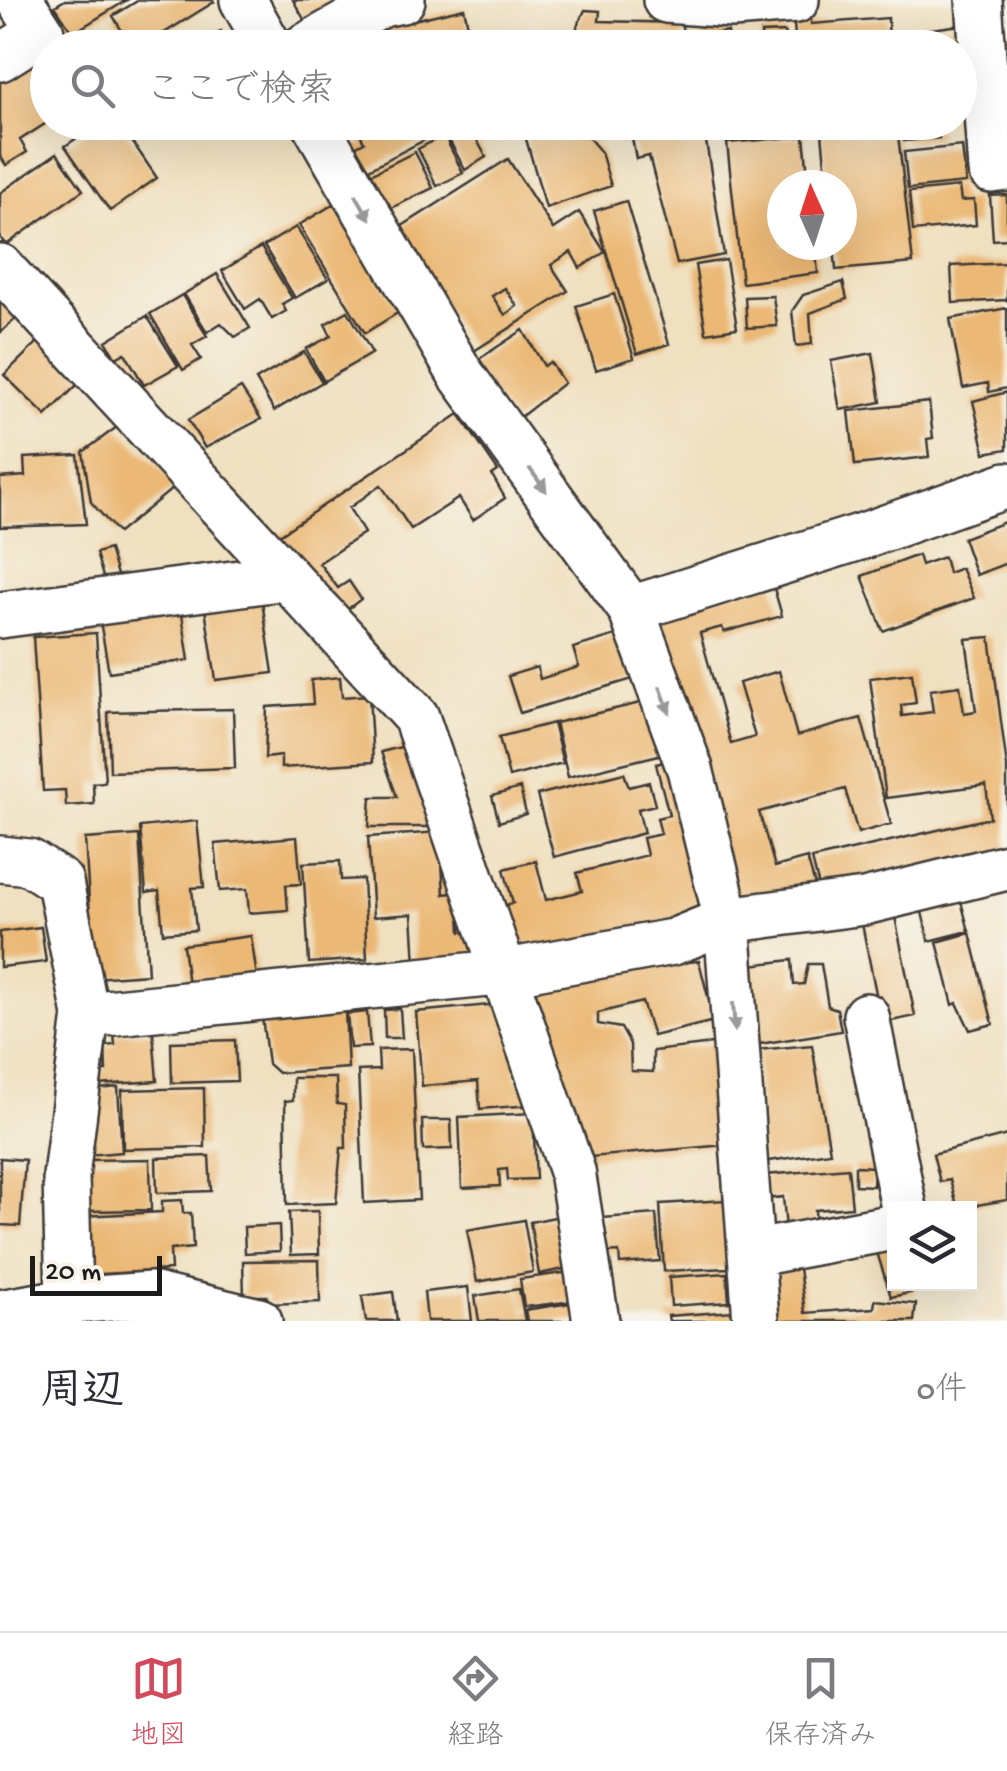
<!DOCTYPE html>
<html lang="ja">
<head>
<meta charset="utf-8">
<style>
  :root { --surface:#fff; --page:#f7f7f7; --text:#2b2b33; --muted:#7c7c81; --line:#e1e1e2; --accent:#d1495b }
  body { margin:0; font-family:"Gochi Hand","Klee One",sans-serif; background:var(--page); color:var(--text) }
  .controls { position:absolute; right:30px; bottom:30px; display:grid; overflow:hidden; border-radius:0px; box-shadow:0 10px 40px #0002 }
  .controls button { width:90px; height:90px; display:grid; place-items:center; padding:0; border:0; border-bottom:2px solid var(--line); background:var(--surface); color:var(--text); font:50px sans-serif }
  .compass { position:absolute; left:767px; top:170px; width:90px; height:90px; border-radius:50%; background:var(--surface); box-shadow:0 10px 40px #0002; rotate:357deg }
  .scale { position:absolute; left:30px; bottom:25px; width:132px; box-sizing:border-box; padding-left:10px; border:5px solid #1c1c1c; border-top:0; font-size:28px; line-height:35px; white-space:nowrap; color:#1c1c1c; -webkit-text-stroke:8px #f7f3e8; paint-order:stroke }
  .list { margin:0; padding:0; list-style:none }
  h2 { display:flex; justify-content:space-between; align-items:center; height:130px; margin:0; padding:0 40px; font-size:42px }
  h2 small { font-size:32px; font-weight:400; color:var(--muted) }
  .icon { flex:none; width:55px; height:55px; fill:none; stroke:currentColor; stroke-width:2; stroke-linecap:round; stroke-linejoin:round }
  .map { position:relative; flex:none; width:1007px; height:1321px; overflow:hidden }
  .search { position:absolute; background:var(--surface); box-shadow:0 10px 40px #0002; left:30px; right:30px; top:30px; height:110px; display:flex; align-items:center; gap:25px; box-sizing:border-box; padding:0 35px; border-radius:55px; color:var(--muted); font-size:38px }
  .sheet { height:310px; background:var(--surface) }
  nav { display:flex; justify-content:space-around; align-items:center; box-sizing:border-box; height:140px; border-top:2px solid var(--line); background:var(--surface); font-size:28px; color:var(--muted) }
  nav a { display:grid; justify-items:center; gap:5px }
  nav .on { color:var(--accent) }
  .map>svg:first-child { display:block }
  .building { fill:#ebb875; fill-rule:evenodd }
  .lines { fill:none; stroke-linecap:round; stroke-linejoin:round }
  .minor-casing { stroke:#3c3935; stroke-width:50 }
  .minor { stroke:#fff; stroke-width:45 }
  .oneway { fill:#999 }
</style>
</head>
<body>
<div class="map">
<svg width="1007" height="1321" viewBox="0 0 1007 1321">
  <rect width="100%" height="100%" fill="#f7f3e8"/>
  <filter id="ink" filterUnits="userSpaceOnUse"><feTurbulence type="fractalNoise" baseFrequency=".01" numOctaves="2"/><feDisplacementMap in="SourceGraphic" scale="20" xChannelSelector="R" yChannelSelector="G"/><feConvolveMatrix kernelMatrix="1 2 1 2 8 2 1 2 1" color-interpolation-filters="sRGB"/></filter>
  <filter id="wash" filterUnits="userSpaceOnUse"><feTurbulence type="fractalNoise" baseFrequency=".0048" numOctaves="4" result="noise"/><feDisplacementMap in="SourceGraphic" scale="40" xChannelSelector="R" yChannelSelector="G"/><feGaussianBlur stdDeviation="2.25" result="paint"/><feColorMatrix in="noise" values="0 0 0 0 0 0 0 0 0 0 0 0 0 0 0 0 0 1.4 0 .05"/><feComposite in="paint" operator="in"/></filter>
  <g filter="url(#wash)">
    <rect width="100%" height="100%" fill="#efe0c0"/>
    <g id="blocks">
      <!-- building -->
      <path class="building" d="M 65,0 L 127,0 L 73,33 L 55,6 Z
        M 139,0 L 213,0 L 214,2 L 140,48 L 132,48 L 113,16 Z
        M 293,0 L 355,0 L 308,26 Z
        M 464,8 L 473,48 L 342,48 L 391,20 L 393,25 Z
        M 585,10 L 600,11 L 599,21 L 682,23 L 683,48 L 582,48 L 577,27 Z
        M 811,12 L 811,24 L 888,18 L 889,48 L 796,48 L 793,13 Z
        M 961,25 L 969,85 L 960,87 L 960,48 L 896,48 L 894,34 Z
        M 221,31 L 230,48 L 191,48 Z
        M 728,32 L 730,48 L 704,48 L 702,35 Z
        M 785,32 L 786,48 L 762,48 L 761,33 Z
        M 48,51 L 48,122 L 20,140 L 27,152 L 6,165 L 0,156 L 0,80 Z
        M 101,122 L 119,122 L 157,178 L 110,211 L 65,146 Z
        M 354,122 L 459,122 L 365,171 L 353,148 L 364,142 Z
        M 556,122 L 575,122 L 601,152 L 611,186 L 546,208 L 524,132 Z
        M 629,122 L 703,122 L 724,255 L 677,264 L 649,156 L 636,159 Z
        M 903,122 L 938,122 L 939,138 L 904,141 Z
        M 468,123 L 486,157 L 465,170 L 446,134 Z
        M 897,126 L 913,263 L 836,270 L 834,245 L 842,245 L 842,185 L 827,185 L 822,133 Z
        M 444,135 L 463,173 L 437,186 L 418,149 Z
        M 804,136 L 809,185 L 782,185 L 782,245 L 815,245 L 818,273 L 742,283 L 727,143 Z
        M 962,146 L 966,183 L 908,189 L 904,152 Z
        M 415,152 L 433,188 L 381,213 L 363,178 Z
        M 57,153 L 83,190 L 6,245 L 0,237 L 0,193 Z
        M 508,159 L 553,229 L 579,212 L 605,252 L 580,268 L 571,252 L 551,265 L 568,291 L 474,351 L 396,230 ZM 505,288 L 517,306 L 505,315 L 492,296 Z
        M 959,187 L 961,201 L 974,200 L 976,225 L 913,231 L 909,192 Z
        M 1007,195 L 1007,239 L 993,240 L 990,196 Z
        M 626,201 L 669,344 L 637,354 L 594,211 Z
        M 334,204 L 399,312 L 365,333 L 299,225 Z
        M 296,227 L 328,279 L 295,298 L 264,246 Z
        M 261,247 L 292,298 L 282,304 L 286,311 L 272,319 L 260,299 L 245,309 L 222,271 Z
        M 726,260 L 737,328 L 706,333 L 695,265 Z
        M 1007,263 L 1007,300 L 953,303 L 951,266 Z
        M 217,274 L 250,328 L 235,337 L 221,323 L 207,332 L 184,294 Z
        M 843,282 L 847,299 L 810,313 L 812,344 L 796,346 L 792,311 L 803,295 Z
        M 614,294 L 634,358 L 596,370 L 576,306 Z
        M 182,295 L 207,336 L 192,345 L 201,359 L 183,370 L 150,314 Z
        M 0,296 L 19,316 L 0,333 Z
        M 773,296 L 777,326 L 747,328 L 745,297 Z
        M 1007,308 L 1007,388 L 989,392 L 988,383 L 963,388 L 950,319 Z
        M 348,311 L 372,353 L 324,381 L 306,349 L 331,336 L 325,324 Z
        M 147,316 L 178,366 L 144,385 L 125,353 L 116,358 L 106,341 Z
        M 523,330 L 544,366 L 550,362 L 564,383 L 514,422 L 470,365 Z
        M 43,337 L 84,378 L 46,416 L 4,375 Z
        M 304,352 L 322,382 L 274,411 L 256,380 Z
        M 873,353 L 881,402 L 840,410 L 831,361 Z
        M 241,388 L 261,419 L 205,448 L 188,420 Z
        M 1007,392 L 1007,449 L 985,453 L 973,401 Z
        M 929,402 L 933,438 L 927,439 L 929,457 L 855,465 L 849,411 Z
        M 459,414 L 498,471 L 492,475 L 505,498 L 473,520 L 459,498 L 411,529 L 381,485 L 349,508 L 364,533 L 319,563 L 338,588 L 349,581 L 361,599 L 340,615 L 272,540 Z
        M 117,427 L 177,485 L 118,533 L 91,502 L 83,452 Z
        M 78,455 L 86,524 L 0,527 L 0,478 L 25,476 L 24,458 Z
        M 1007,521 L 1007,563 L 976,575 L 963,538 Z
        M 109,549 L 117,575 L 104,580 L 96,553 Z
        M 918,555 L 921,565 L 944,557 L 948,573 L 961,568 L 974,598 L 883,631 L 862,576 Z
        M 772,581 L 782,616 L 724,632 L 722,627 L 700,633 L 731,744 L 755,737 L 739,683 L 779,671 L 797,736 L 861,718 L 891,824 L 858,833 L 845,789 L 759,812 L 775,867 L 807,858 L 817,892 L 741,913 L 657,613 Z
        M 262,601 L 273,673 L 216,680 L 205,609 Z
        M 181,608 L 189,660 L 109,672 L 100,621 Z
        M 96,633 L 105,782 L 93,783 L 94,804 L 66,806 L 65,790 L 43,791 L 33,637 Z
        M 619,634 L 633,679 L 520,713 L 508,676 L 537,667 L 540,679 L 579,667 L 573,648 Z
        M 990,637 L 1007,767 L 1007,855 L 822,899 L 812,859 L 990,818 L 986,785 L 886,798 L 870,678 L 912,673 L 916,703 L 901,705 L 902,716 L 933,712 L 930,690 L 960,686 L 964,713 L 976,711 L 966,639 Z
        M 340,677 L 342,697 L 369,695 L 373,762 L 281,768 L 281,756 L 265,758 L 267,707 L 313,704 L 311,680 Z
        M 649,701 L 663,754 L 568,777 L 555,723 Z
        M 233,709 L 235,768 L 110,772 L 108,712 Z
        M 553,723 L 563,763 L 509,777 L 499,737 Z
        M 409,745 L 427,801 L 427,827 L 369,827 L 371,797 L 397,797 L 381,752 Z
        M 676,759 L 717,917 L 518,968 L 502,906 L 513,903 L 504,869 L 536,861 L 546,900 L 582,891 L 577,873 L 647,855 L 643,838 L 661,834 L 657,818 L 669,815 L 656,764 Z
        M 624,773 L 629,787 L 649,782 L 655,805 L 638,809 L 644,833 L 554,857 L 537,795 Z
        M 520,788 L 526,814 L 499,822 L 492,796 Z
        M 197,821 L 204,887 L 192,888 L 196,930 L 163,933 L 159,891 L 146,893 L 140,827 Z
        M 440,832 L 444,894 L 459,892 L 461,932 L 484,930 L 486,959 L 415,964 L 412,914 L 373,917 L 368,837 Z
        M 139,835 L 148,974 L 94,978 L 85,839 Z
        M 297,837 L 301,884 L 286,885 L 288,910 L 249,913 L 247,889 L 220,891 L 215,844 Z
        M 340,861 L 341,880 L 363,879 L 367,959 L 309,963 L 303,863 Z
        M 959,894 L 969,931 L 929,941 L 920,904 Z
        M 893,907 L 915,1016 L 882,1023 L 860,914 Z
        M 41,927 L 46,962 L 0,967 L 0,932 Z
        M 970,933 L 993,1024 L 970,1030 L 957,1003 L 953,1005 L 937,942 Z
        M 251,936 L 257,977 L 188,985 L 183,945 Z
        M 792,960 L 794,985 L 804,984 L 808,964 L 821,964 L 828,1006 L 837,1009 L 841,1031 L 753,1045 L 742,966 Z
        M 699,961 L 714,1021 L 653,1036 L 642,1002 L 598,1013 L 598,1024 L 621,1028 L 630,1044 L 631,1071 L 653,1072 L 653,1051 L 721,1043 L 725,1145 L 579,1158 L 532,977 Z
        M 510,1003 L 517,1080 L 529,1080 L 531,1105 L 480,1109 L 478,1081 L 422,1086 L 416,1012 Z
        M 400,1009 L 402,1038 L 385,1038 L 384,1010 Z
        M 345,1011 L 348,1068 L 278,1073 L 268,1064 L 262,1017 Z
        M 367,1012 L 370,1047 L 350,1048 L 347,1014 Z
        M 153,1032 L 157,1081 L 98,1085 L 97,1071 L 106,1071 L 105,1046 L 115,1045 L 114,1034 Z
        M 235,1040 L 237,1081 L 172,1083 L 171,1042 Z
        M 812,1045 L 830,1152 L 762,1162 L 757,1050 Z
        M 412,1049 L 419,1200 L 364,1203 L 358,1071 L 379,1070 L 378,1050 Z
        M 293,1078 L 336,1078 L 337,1104 L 345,1105 L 346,1148 L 341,1148 L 336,1203 L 287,1205 L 285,1101 L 293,1100 Z
        M 118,1087 L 122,1152 L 87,1155 L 91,1090 Z
        M 204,1088 L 205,1147 L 123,1149 L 122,1090 Z
        M 533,1113 L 536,1179 L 508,1180 L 507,1169 L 499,1170 L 500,1186 L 462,1188 L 459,1117 Z
        M 422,1120 L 451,1120 L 452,1149 L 423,1150 Z
        M 1007,1135 L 1007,1200 L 958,1208 L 950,1180 L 940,1182 L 933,1154 Z
        M 209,1156 L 211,1191 L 157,1193 L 156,1158 Z
        M 0,1158 L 25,1160 L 20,1226 L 0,1225 Z
        M 150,1159 L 151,1210 L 87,1211 L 86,1160 Z
        M 855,1166 L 874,1167 L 873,1186 L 855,1185 Z
        M 848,1168 L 852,1207 L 815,1210 L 816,1225 L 786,1228 L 783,1197 L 767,1199 L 765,1175 Z
        M 182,1200 L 183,1213 L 191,1213 L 193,1248 L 170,1250 L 171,1270 L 84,1275 L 81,1216 L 162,1212 L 162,1201 Z
        M 726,1200 L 729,1268 L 664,1271 L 660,1204 Z
        M 318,1211 L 319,1254 L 291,1255 L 289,1212 Z
        M 656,1214 L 660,1261 L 620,1264 L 619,1252 L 605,1253 L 602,1218 Z
        M 560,1216 L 569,1268 L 539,1274 L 530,1222 Z
        M 524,1220 L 533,1272 L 477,1282 L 467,1230 Z
        M 279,1225 L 280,1251 L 245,1253 L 244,1227 Z
        M 894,1244 L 894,1284 L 913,1284 L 914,1292 L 891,1297 L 876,1249 Z
        M 319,1260 L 320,1302 L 267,1304 L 267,1296 L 244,1296 L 243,1261 Z
        M 799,1268 L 805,1313 L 874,1308 L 875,1300 L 916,1304 L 914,1321 L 765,1321 L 760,1272 Z
        M 570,1272 L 574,1301 L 524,1307 L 520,1279 Z
        M 727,1273 L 729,1302 L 671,1306 L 669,1277 Z
        M 468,1287 L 472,1321 L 427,1321 L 424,1292 Z
        M 519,1289 L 525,1321 L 479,1321 L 475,1296 Z
        M 393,1292 L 397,1321 L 366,1321 L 362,1296 Z
        M 577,1302 L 579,1321 L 527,1321 L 525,1310 Z
        M 733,1311 L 734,1321 L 669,1321 L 668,1316 Z"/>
    </g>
  </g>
  <g filter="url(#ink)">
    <use href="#blocks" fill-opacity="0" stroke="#3c3935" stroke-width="2.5"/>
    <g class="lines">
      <defs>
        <path id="minor" d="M 243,0 L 270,48
          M 666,0 L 732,5 L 796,0
          M 979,0 L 991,170 L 1007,168
          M 303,48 L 382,4 L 402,0
          M 0,58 L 41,32 L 20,0
          M 314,122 L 460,373 L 631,609 L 690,769 L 727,920 L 756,1321
          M 0,267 L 416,717 L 572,1171 L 596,1321
          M 631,609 L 866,535 L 1007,485
          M 0,615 L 286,577
          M 0,859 L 29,862 L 60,882 L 86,1015 L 66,1176 L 69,1301
          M 86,1015 L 507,972 L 673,942 L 727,920 L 864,902 L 1007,867
          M 866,1016 L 904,1208
          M 751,1254 L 894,1227
          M 0,1313 L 69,1301 L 151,1295 L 259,1321"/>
      </defs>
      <!-- minor casing -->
      <use href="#minor" class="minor-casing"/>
      <!-- minor -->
      <use href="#minor" class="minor"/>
    </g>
    <!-- one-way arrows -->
    <defs><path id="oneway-solid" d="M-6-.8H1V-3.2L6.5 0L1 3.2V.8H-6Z" transform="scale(2.5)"/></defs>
    <g class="oneway">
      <use href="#oneway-solid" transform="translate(363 207) rotate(60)"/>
      <use href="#oneway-solid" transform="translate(538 480) rotate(54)"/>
      <use href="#oneway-solid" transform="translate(665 700) rotate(70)"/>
      <use href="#oneway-solid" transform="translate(734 1017) rotate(86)"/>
    </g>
  </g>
</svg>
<div class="controls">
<button><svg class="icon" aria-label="layers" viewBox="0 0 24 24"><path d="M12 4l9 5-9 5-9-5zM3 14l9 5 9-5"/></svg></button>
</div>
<svg class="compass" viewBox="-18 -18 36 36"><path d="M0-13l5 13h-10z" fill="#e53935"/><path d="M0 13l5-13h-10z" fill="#7c7c81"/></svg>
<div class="scale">20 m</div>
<div class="search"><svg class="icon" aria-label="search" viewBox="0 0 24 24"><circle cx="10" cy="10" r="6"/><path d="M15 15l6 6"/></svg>ここで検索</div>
</div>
<section class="sheet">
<h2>周辺<small>0件</small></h2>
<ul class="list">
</ul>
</section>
<nav>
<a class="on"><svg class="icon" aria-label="map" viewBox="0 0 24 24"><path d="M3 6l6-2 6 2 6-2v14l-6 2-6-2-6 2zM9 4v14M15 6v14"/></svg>地図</a>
<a><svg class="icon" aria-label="directions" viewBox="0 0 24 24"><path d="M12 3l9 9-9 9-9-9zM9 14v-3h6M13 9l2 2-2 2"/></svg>経路</a>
<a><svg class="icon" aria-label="saved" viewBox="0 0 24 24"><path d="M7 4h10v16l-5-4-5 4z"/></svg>保存済み</a>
</nav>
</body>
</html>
